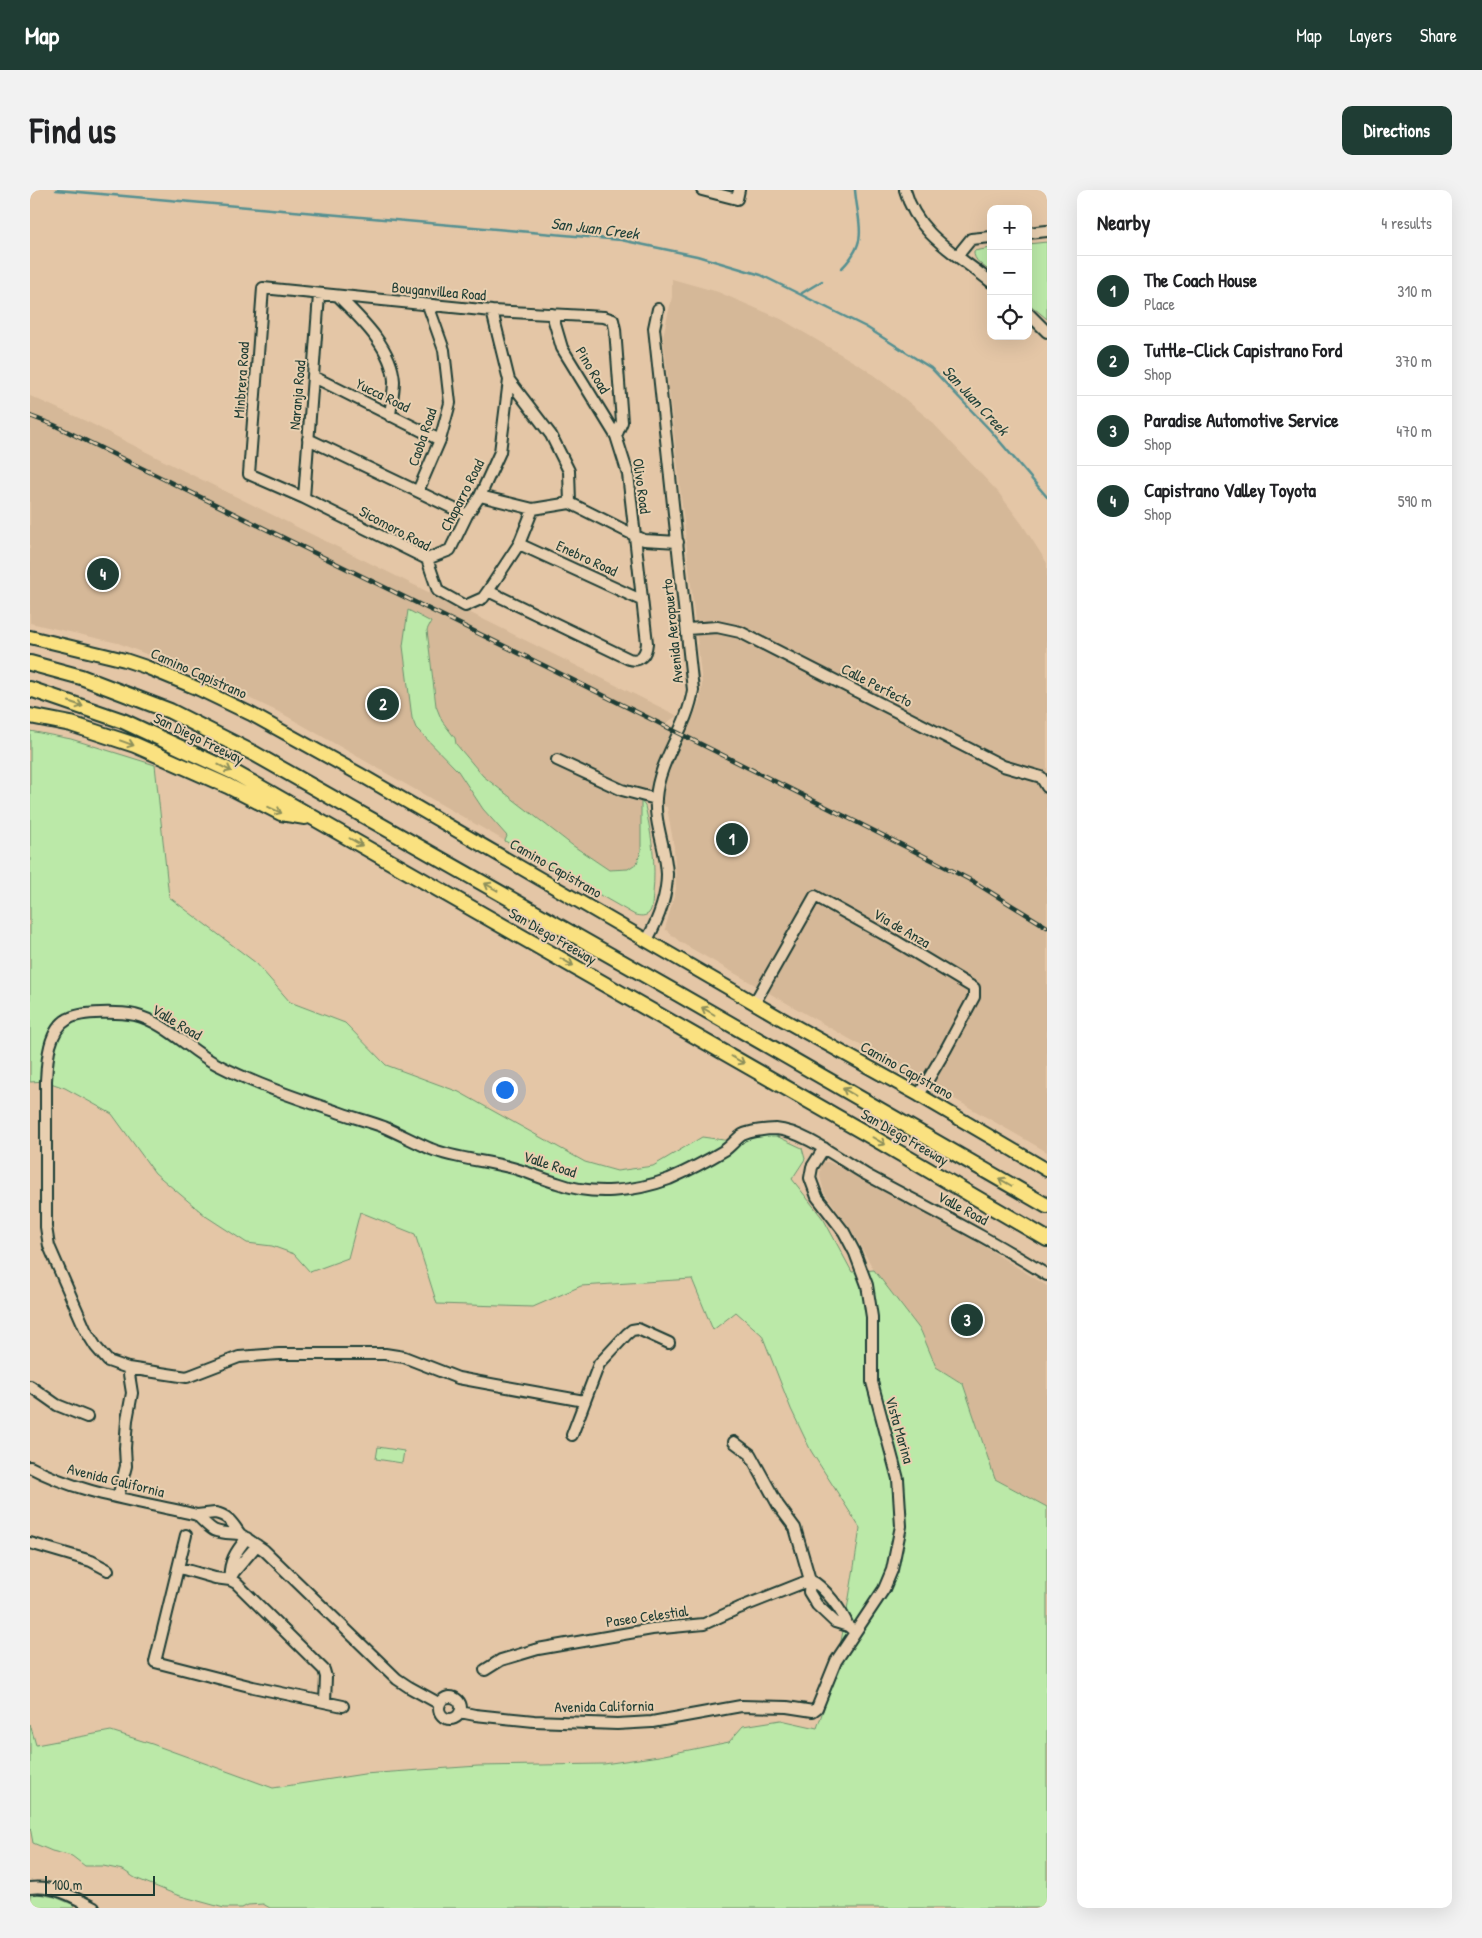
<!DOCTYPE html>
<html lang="en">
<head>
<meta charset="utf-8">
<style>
  :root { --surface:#fff; --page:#f2f2f2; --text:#202124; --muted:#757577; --line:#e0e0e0; --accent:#1f3d34 }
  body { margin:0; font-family:"Patrick Hand",sans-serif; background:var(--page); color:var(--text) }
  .controls { position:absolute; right:15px; top:15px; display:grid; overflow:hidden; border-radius:10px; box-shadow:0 5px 20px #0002 }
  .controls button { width:45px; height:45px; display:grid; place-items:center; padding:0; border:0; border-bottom:1px solid var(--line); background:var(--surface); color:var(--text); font:25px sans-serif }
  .scale { position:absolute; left:15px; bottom:12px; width:110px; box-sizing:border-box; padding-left:5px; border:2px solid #1f3d34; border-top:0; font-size:14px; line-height:18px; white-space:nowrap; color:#1f3d34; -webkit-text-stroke:4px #e8cfb0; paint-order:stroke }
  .you { position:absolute; left:474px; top:899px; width:18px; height:18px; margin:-12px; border:4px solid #fff; border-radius:50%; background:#1a73e8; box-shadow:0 0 0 8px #1a73e833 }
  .badge { display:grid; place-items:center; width:32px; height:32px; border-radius:50%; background:var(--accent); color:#fff; font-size:16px; font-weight:700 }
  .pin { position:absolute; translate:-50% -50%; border:2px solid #fff; box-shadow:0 1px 5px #0006 }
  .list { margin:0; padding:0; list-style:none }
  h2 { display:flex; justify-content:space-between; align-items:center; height:65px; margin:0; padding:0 20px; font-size:21px }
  h2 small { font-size:16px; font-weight:400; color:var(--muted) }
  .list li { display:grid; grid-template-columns:32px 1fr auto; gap:15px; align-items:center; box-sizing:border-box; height:70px; padding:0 20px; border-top:1px solid var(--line) }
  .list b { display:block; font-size:19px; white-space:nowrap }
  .list p { margin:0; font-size:16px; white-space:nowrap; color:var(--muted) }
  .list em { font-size:16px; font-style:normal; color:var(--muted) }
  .icon { flex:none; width:28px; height:28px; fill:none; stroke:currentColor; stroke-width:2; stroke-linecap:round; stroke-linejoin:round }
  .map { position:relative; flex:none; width:1017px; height:1718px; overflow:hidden; border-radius:10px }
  header { display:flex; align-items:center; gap:30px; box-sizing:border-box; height:70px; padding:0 25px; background:var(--accent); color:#fff }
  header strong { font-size:24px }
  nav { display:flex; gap:28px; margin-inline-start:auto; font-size:18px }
  .intro { display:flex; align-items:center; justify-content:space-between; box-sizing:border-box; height:120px; padding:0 30px }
  h1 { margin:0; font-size:35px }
  .button { padding:12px 22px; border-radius:10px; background:var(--accent); color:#fff; font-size:18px; font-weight:700 }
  main { display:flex; gap:30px; padding:0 30px }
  aside { flex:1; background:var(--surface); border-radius:10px; box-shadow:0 5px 20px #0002 }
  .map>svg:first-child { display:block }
  .built { fill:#d5b898 }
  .green { fill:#bbe9a8; stroke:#6d936e }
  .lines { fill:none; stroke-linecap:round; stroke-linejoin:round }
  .stream { stroke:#549091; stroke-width:2.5 }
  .minor-casing { stroke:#1f3d34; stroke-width:14 }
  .major-casing { stroke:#1f3d34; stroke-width:16 }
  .highway-casing { stroke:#1f3d34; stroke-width:18 }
  .minor { stroke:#e8cfb0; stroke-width:10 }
  .major { stroke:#fae180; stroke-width:12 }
  .highway { stroke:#fae180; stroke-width:14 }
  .rail-casing { stroke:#1f3d34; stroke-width:4.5 }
  .rail { stroke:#e8cfb0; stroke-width:2.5; stroke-dasharray:8; stroke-linecap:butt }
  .oneway { stroke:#8c8f5a }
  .labels { text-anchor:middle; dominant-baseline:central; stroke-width:4; stroke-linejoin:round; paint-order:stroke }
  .street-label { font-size:15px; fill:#1f3d34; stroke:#e8cfb0 }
  .water-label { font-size:16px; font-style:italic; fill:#23443c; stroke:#e8cfb0 }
</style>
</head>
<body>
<header>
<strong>Map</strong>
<nav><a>Map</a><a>Layers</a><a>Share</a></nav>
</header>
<div class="intro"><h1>Find us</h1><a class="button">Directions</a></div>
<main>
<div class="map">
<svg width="1017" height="1718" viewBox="0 0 1017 1718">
  <rect width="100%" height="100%" fill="#e4c6a6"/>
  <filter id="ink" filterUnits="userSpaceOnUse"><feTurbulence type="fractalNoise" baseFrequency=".02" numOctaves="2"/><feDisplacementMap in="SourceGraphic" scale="10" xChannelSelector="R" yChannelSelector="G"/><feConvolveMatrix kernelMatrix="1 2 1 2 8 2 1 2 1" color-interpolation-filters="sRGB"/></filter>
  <g filter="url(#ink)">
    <!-- built -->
    <path class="built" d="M 642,89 L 688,102 L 751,129 L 834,178 L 870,205 L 899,229 L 968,302 L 992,334 L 1017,373 L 1017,962 L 650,752 L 635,739 L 646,699 L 644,657 L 637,617 L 611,611 L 611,661 L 607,673 L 598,679 L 579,680 L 542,655 L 453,586 L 426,554 L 425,548 L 412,531 L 406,516 L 397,440 L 401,432 L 377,420 L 382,528 L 386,538 L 428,581 L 453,619 L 477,646 L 475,651 L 253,524 L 172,486 L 88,453 L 0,433 L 0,206 L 60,233 L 132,270 L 644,524 L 647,526 L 636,533 L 657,542 L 670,510 L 672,494 L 633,146 L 642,107 Z
      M 791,972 L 799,972 L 933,1043 L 1017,1096 L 1017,1317 L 965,1289 L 933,1194 L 906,1177 L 891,1141 L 844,1080 L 822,1041 L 794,1002 L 790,986 Z"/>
    <!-- green -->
    <path class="green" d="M 1017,52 L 1017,129 L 998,113 L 998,54 Z
      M 961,58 L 961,82 C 954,76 943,71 944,61 Z
      M 378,420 L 401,432 L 397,440 L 406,516 L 412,531 L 425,548 L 426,554 L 453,586 L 542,655 L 579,680 L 598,679 L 607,673 L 611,661 L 611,611 L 615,616 C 622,646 626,673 623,704 C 622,710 623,718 619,723 C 615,727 610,726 605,725 L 475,651 L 477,646 L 453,619 L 428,581 L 386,538 L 382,528 L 373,456 Z
      M 0,541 L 41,549 L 125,575 L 139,707 L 226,773 L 260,812 L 315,833 L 356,875 L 429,902 L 555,972 L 587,981 L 623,976 L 672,947 L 701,951 L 742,944 L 772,958 L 775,969 L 762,989 L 794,1030 L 822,1082 L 844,1080 L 891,1141 L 906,1177 L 933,1194 L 965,1289 L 1017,1317 L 1017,1718 L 240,1718 L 233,1714 L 218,1715 L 212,1718 L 194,1718 L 147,1705 L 105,1688 L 93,1680 L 73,1676 L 55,1676 L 42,1666 L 22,1661 L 3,1653 L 0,1637 L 0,1534 L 6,1555 L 81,1541 L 122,1554 L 243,1598 L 334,1584 L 448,1576 L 574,1574 L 629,1566 L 699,1552 L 713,1536 L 751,1530 L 787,1538 C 810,1476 820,1403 830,1338 L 781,1261 L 761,1219 L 732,1145 L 706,1122 L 683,1140 L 662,1089 L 551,1096 L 503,1117 L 407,1114 L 385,1044 L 330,1022 L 318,1068 L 280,1082 L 264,1064 L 242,1056 L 217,1053 L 177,1027 L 125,983 L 82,924 L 35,898 L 15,891 L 0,892 Z
      M 348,1257 L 374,1261 L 372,1273 L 346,1269 Z
      M 8,1704 L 25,1707 L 44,1715 L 42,1718 L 0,1718 L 0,1705 Z"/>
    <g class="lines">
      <!-- stream -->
      <path class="stream" d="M 26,0 L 591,50 L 667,66 L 731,85 L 836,137 L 901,178 L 960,240 L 1017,307
        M 811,79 C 840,50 828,36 825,0
        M 772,103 L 792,91"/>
      <defs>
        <path id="minor" d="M 672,0 L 707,9 L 709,0
          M 875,0 C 887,45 927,64 961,92
          M 998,43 L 1017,41
          M 928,65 L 941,49 L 961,47
          M 233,98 L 462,121 L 574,127 L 583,130 L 585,139 L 592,232 L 586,246 L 598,284 L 617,453 C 616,464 611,472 599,469 L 458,401 L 453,408 L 435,416 L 408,401 L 397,369 L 274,308 L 219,284 Z
          M 309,107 C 331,129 362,158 364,191 C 364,202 361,214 360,226
          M 998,123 L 1017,142
          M 522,124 L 532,158 L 586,246
          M 284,187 L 410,250
          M 479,190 L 521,245 L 539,281 L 540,313 L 614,350 L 648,352
          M 278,249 L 437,325
          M 388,301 L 410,250 L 420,213 L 414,160 L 398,115
          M 450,306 L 503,319 L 540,313
          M 274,308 L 289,105
          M 489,354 L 611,410
          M 397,369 L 420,360 L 437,325 L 450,306 L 470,262 L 479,190 L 462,121
          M 458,401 L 489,354 L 503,319
          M 657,439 L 687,437 L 710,442 L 973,576 L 1011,587 L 1017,597
          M 527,570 L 592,600 L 626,609
          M 617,750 C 628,730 637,707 637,684 C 636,658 624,634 626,608 C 629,569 657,539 663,500 L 624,138 L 628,119
          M 725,812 L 785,706 L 864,750 L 944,798 L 944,807 L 916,859 L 889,905
          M 0,1196 L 27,1215 L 57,1227
          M 554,1211 L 428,1188 L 374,1167 L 355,1164 L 249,1164 L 209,1167 L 157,1187 L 98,1178 L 78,1171 L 66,1157 L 56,1141 L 19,1056 L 16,1037 L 16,891 C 17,872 18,840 38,829 C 51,821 90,822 105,825 C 137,833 160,861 188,875 C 225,894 266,908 305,921 C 321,927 338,931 354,937 C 370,944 385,952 401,959 C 426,969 453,970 479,977 C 496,981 510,988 527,993 C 562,1006 604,1002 639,989 C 655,982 680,969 695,960 C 701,956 706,949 712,945 C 720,941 737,939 746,939 C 774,941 812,971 837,985 C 898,1018 959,1048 1017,1085
          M 542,1245 L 569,1174 L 597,1144 L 602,1140 L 608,1139 L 639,1153
          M 704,1252 L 720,1264 L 748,1315 L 765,1338 L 780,1390 L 779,1402 L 787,1415 L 805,1432 L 818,1436 L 825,1442
          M 0,1277 C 52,1305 110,1311 167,1325
          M 88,1307 L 96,1276 L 95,1258 L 97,1230 L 102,1203 L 98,1178
          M 185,1323 C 198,1325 203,1334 210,1344 C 184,1342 185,1344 167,1325 Z
          M 210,1344 L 234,1360 L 367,1489 L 379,1497 L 410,1514
          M 156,1345 L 125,1472 L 223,1497 L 313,1516
          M 0,1353 L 61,1371 L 78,1380
          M 150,1378 L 185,1388 L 200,1390 L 206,1393 L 294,1480 L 296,1487 L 295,1512
          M 200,1389 L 204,1382 L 227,1355
          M 200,1390 C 198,1373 206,1361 217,1348
          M 780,1390 C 794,1396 813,1422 818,1436
          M 455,1480 L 471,1470 L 508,1459 L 622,1439 L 674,1434 L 709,1418 L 780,1390
          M409 1518a11 11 0 1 1 22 0a11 11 0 1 1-22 0Z
          M 430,1522 L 445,1525 L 504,1531 L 587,1534 L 622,1532 L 711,1516 L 757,1517 L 783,1521 L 787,1518 L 806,1471 L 854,1399 L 862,1380 L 871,1336 L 868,1289 L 842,1192 L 842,1127 L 837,1095 L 825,1063 L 814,1042 L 787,1007 L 780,988 L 782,977 L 794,958
          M 0,1698 C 25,1695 44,1707 64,1718"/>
        <path id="major" d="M 0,447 L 95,470 L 116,477 L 169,499 L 221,524 L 331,585 L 752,829 L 889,905 L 1017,980"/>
        <path id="highway" d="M 0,473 L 51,487 L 140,521 L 225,564 L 636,797 L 1017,1016
          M 0,499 L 93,531 L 205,583 L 835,943 L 1017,1049
          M 0,526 L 41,534 L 105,555 L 198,596 L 251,623 L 275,627"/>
      </defs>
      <!-- minor casing -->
      <use href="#minor" class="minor-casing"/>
      <!-- major casing -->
      <use href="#major" class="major-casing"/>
      <!-- highway casing -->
      <use href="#highway" class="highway-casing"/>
      <!-- minor -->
      <use href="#minor" class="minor"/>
      <!-- major -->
      <use href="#major" class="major"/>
      <!-- highway -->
      <use href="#highway" class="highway"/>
      <defs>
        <path id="rail" d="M 0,226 L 24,235 L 146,295 L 515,476 L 904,671 L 944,692 L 1017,737"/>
      </defs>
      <!-- rail casing -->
      <use href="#rail" class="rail-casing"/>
      <!-- rail -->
      <use href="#rail" class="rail"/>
    </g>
    <!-- one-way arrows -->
    <defs><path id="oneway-shaft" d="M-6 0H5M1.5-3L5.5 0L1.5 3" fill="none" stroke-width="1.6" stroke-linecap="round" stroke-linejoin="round" transform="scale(1.25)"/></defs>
    <g class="oneway">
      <use href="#oneway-shaft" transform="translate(46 514) rotate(19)"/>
      <use href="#oneway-shaft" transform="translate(97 553) rotate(20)"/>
      <use href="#oneway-shaft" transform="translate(195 578) rotate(27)"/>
      <use href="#oneway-shaft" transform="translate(245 620) rotate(25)"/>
      <use href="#oneway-shaft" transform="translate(326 652) rotate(30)"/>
      <use href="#oneway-shaft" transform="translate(461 697) rotate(-150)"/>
      <use href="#oneway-shaft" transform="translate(537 772) rotate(30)"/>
      <use href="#oneway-shaft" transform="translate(678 821) rotate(-150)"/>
      <use href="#oneway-shaft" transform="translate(708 870) rotate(30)"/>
      <use href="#oneway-shaft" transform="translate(819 902) rotate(-150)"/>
      <use href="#oneway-shaft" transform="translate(849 951) rotate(30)"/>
      <use href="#oneway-shaft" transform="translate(975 992) rotate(-150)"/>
    </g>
  </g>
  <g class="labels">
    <!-- street labels -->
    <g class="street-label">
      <text transform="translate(409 101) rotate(5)">Bouganvillea Road</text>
      <text transform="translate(563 180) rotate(59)">Pino Road</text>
      <text transform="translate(211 190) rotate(-86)">Minbrera Road</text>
      <text transform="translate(267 205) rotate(-85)">Naranja Road</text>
      <text transform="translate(353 205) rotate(26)">Yucca Road</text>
      <text transform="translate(392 247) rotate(-71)">Caoba Road</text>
      <text transform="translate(612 296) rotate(82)">Olivo Road</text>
      <text transform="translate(432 305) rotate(-63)">Chaparro Road</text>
      <text transform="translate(365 338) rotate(28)">Sicomoro Road</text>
      <text transform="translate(557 368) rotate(25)">Enebro Road</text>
      <text transform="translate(642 441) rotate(-96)">Avenida Aeropuerto</text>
      <text transform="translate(169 483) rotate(24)">Camino Capistrano</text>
      <text transform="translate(847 495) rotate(27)">Calle Perfecto</text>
      <text transform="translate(169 548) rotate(26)">San Diego Freeway</text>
      <text transform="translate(526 678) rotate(30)">Camino Capistrano</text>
      <text transform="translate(872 738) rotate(30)">Via de Anza</text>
      <text transform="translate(523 746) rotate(30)">San Diego Freeway</text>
      <text transform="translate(147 832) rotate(31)">Valle Road</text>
      <text transform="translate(877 880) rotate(29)">Camino Capistrano</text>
      <text transform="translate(875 947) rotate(30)">San Diego Freeway</text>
      <text transform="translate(520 974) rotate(18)">Valle Road</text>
      <text transform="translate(933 1018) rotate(28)">Valle Road</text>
      <text transform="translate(870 1240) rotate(74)">Vista Marina</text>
      <text transform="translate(86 1290) rotate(14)">Avenida California</text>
      <text transform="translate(617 1426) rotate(-8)">Paseo Celestial</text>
      <text transform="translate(574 1516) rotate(-1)">Avenida California</text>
    </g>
    <!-- water labels -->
    <g class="water-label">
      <text transform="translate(565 38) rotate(7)">San Juan Creek</text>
      <text transform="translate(946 210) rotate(47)">San Juan Creek</text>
    </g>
  </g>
</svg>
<div class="controls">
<button>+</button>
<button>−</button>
<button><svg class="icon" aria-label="locate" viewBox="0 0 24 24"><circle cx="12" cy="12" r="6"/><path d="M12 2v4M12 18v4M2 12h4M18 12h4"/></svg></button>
</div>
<div class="scale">100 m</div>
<div class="you"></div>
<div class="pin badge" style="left:702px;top:649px">1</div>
<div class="pin badge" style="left:353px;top:514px">2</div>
<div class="pin badge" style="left:937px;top:1130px">3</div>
<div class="pin badge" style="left:73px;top:384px">4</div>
</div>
<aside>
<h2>Nearby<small>4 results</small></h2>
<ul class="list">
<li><span class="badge">1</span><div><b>The Coach House</b><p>Place</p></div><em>310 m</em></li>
<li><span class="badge">2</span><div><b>Tuttle-Click Capistrano Ford</b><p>Shop</p></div><em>370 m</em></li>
<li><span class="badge">3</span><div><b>Paradise Automotive Service</b><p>Shop</p></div><em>470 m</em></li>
<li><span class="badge">4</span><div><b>Capistrano Valley Toyota</b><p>Shop</p></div><em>590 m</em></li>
</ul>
</aside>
</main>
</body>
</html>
